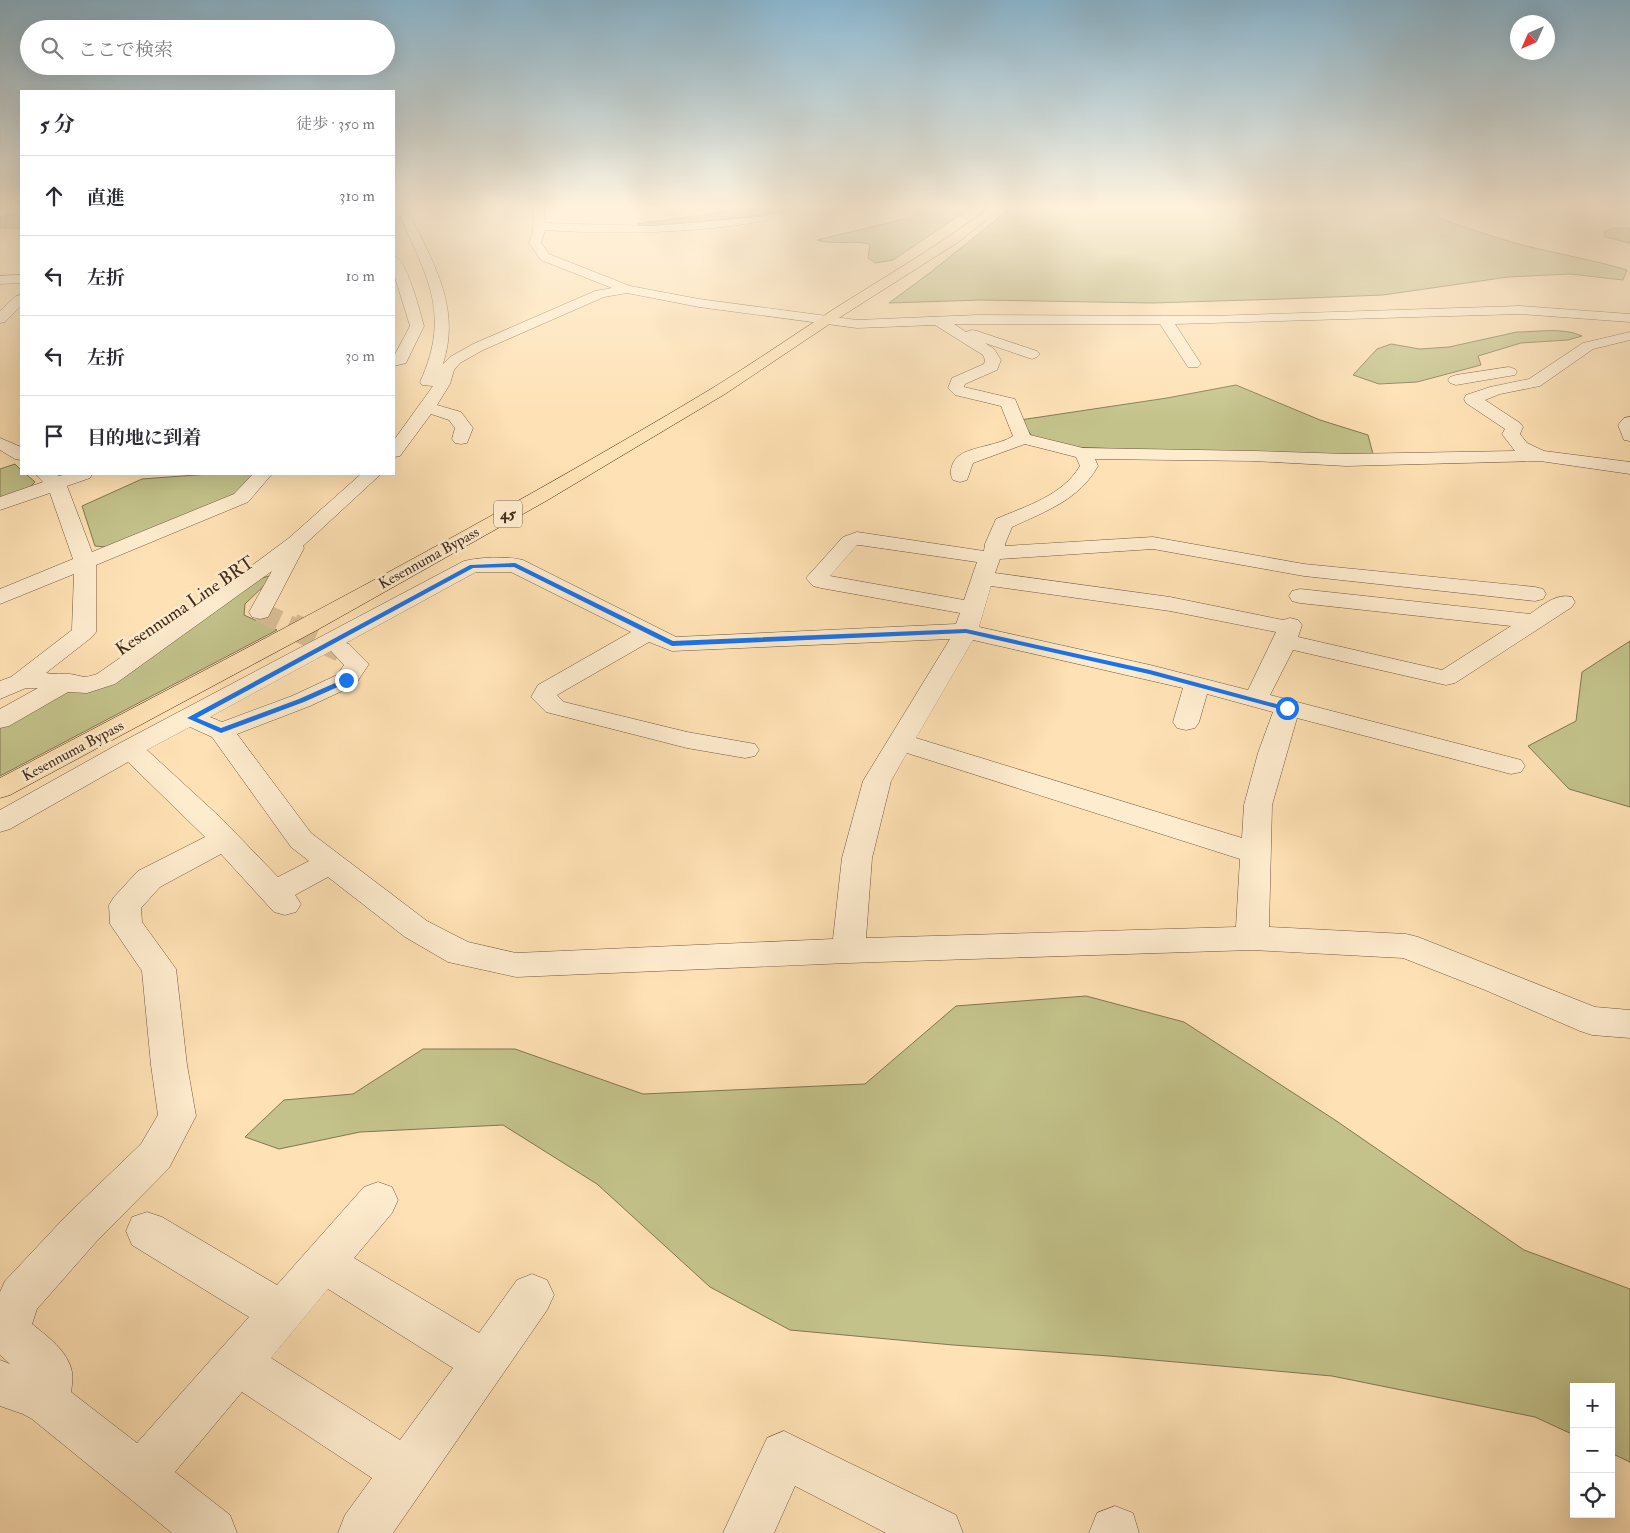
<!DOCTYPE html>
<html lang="ja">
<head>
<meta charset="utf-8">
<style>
  :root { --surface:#fff; --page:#f2f2f3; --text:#2b2b33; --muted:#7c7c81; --line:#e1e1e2 }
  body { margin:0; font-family:"IM FELL Double Pica","Noto Serif JP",serif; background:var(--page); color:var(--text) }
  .controls { position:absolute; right:15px; bottom:15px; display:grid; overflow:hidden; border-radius:0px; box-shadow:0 5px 20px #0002 }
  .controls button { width:45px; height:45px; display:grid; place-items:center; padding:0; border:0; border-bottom:1px solid var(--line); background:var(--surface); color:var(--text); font:25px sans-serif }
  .compass { position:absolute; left:1510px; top:15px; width:45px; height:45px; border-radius:50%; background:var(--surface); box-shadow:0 5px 20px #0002; rotate:225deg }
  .stop { position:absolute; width:15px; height:15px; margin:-11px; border:4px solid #1a73e8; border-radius:50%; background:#fff }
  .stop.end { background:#1a73e8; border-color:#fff; box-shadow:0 1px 5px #0008 }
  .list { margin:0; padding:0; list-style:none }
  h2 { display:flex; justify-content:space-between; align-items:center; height:65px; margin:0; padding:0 20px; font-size:21px }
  h2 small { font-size:16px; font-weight:400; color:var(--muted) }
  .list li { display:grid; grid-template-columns:32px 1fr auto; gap:15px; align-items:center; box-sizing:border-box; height:80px; padding:0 20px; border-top:1px solid var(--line) }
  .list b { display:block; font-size:19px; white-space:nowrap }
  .list em { font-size:16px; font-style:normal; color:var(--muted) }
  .icon { flex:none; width:28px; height:28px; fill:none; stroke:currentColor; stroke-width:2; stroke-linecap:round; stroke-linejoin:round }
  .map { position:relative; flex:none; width:1630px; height:1533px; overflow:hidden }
  .search { position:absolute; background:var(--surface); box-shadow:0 5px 20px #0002; left:20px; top:20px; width:375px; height:55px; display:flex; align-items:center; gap:12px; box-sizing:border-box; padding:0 18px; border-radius:28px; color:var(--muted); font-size:19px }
  .panel { position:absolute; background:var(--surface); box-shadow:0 5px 20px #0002; left:20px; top:90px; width:375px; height:385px; border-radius:0px }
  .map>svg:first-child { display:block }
  .green { fill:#c3c28a; stroke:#837652 }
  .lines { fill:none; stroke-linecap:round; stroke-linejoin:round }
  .minor-tunnel-far1 { stroke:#d9bc95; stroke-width:21; stroke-dasharray:21 10; stroke-linecap:butt }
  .minor-tunnel { stroke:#d9bc95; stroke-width:26; stroke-dasharray:26 13; stroke-linecap:butt }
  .minor-casing { stroke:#725740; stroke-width:1 }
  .highway-casing { stroke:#432919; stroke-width:1 }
  .minor { fill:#feecce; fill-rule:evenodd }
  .highway { fill:#fee1b4; fill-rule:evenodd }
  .route { fill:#1a73e8 }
  .labels { text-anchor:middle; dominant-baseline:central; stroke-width:5; stroke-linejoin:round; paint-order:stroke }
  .far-street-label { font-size:15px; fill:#432919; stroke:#feecce }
  .shield { fill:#feecce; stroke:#7b644f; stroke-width:1 }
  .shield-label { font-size:16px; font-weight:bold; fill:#432919 }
  .street-label { font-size:18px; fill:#432919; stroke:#feecce }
</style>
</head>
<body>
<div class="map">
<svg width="1630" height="1533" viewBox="0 0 1630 1533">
  <rect width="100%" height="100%" fill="#fee1b4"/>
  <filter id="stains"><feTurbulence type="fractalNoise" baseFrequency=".004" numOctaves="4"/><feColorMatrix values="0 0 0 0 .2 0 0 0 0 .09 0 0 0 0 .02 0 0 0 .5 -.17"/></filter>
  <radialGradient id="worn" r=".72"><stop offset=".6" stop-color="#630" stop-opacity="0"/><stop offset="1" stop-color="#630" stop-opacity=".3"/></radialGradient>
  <!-- green -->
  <path class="green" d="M 760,207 L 781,207 L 783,212 C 763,215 647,230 637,224 Z
    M 912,207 L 972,207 L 893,260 L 875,263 L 868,258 L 870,244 C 852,240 834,245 817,240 L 913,217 L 919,210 Z
    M 1012,207 L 1435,207 L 1439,210 L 1439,218 C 1464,227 1490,236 1515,243 C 1552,253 1590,259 1627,270 L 1623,280 L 1570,274 L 1508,277 L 1383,295 L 1282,299 L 1152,303 L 981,300 L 889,303 L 931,272 Z
    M 21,213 L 21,228 L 0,228 L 0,217 Z
    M 1616,228 L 1630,228 L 1630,243 L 1605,237 L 1604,231 Z
    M 1517,332 C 1537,332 1563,327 1582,336 L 1568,340 L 1521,343 L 1478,356 L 1481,365 L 1417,382 L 1379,384 L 1353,375 L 1377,349 L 1391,344 L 1420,349 L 1449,347 Z
    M 1236,385 L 1320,420 L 1368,435 L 1373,454 L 1343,457 L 1067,447 L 1032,436 L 1020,420 L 1167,398 Z
    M 15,464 L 21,470 L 21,474 L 26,474 L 35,482 L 28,489 L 0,498 L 0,469 Z
    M 209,474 L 254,474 L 234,496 L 105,547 L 95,546 L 82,506 L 142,479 Z
    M 269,576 L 271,579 L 245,604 L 244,615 L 277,630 L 0,776 L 0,724 L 63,689 L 84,690 L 238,595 L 262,578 Z
    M 1630,641 L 1630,807 L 1569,789 L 1528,746 L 1576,721 L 1582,672 Z
    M 1086,996 L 1184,1022 L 1335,1120 L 1524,1250 L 1630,1289 L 1630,1462 L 1611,1453 L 1611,1387 L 1574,1387 L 1574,1435 L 1535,1417 L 1332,1376 L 1109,1356 L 953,1345 L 790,1330 L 710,1287 L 597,1184 L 503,1125 L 360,1132 L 279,1149 L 245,1137 L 284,1100 L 353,1094 L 423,1049 L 515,1049 L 643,1094 L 865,1084 L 956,1006 Z"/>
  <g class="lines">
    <!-- minor-tunnel-far1 -->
    <path class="minor-tunnel-far1" d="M 260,612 L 294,628"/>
    <!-- minor-tunnel -->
    <path class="minor-tunnel" d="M 292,626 L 341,649"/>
    <defs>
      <path id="minor" d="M 8,207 L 21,207 L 21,209 L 0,217 L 0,210 Z
        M 396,207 L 406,207 C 431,259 462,305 443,364 L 450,357 L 473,344 L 595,291 L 612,288 L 541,260 L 529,243 L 533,231 L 534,207 L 544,207 L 545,223 L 652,226 L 769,216 L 771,218 L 769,220 L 765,221 C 692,233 619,235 545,230 L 541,243 L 549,254 L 630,286 L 699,299 L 857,320 L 978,315 L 1212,316 L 1520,306 L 1630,314 L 1630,322 L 1520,314 L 1175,324 L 1201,364 L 1198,367 L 1188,367 L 1160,324 L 954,324 L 966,332 L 972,330 L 977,331 L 1037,351 L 1040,354 L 1037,357 L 1032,359 L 985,343 L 994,349 L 1001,360 L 997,370 L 965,384 L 964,387 L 1015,399 L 1030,435 L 1083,448 L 1254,451 L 1346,454 L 1515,451 L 1502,434 L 1505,429 L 1466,403 L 1464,399 L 1466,395 L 1490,387 L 1529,379 L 1583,343 L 1630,332 L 1630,340 L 1593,349 L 1540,386 L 1500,394 L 1485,400 L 1520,423 L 1523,427 L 1520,434 L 1527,443 L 1544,451 L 1630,462 L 1630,474 L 1540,461 L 1346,466 L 1254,461 L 1095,459 L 1098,466 C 1079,500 1046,511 1012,527 L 1005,544 L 1005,546 L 1153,537 L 1304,564 L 1535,587 L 1543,589 L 1546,594 L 1543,599 L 1535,601 L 1304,576 L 1153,549 L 1000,559 L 995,573 L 1170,597 L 1283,620 L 1290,618 L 1298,620 L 1302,625 L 1298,637 L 1442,670 L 1511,626 L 1300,603 L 1292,601 L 1289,596 L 1292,591 L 1300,589 L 1530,614 C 1543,605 1556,593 1572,597 L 1575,602 L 1572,607 L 1455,683 L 1446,685 L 1293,650 L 1270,695 L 1521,760 L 1525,766 L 1521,772 L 1511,774 L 1297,718 L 1272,805 L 1269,927 L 1406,934 L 1418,937 L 1595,1007 L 1630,1010 L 1630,1038 L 1592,1035 L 1580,1031 L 1485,990 L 1403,958 L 1252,950 L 848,963 L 516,977 L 448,962 L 405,937 L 328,877 L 295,895 L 301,904 L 296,912 L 285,915 L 274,912 L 221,854 L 160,887 L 141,908 L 142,922 L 176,969 L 187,1065 L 196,1116 L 169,1168 L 96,1242 L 37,1309 L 32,1324 C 47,1336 68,1351 72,1372 C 73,1378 72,1386 71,1392 L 137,1443 L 249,1317 L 132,1245 L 126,1231 L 132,1217 L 147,1212 L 162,1217 L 277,1285 L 364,1187 L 378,1182 L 392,1187 L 398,1200 L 392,1213 L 354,1258 L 479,1333 L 517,1280 L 532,1274 L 547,1280 L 554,1295 L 547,1310 L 393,1533 L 338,1533 L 345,1515 L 372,1478 L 242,1392 L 175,1472 L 230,1515 L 237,1533 L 172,1533 L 32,1419 L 23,1414 L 0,1406 L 0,1360 L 10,1364 L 0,1355 L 0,1292 L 5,1281 L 66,1216 L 141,1144 L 158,1115 L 151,1065 L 142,971 L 110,924 L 109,905 L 114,897 L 138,871 L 205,837 L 128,762 L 10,829 L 0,832 L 0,810 L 120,743 L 464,561 C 481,557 506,556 523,560 L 676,637 L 956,624 L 960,613 L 821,588 L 813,586 L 806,578 L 843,537 L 857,532 L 984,551 L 985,544 L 996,519 C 1026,506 1062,496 1080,466 L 1076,457 L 1025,444 L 973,463 L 967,480 L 960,482 L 953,480 C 948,473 952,460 960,455 C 971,447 1000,445 1013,436 L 1001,406 L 955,395 L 948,388 L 952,378 L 984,364 L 985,360 L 983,355 L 935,325 L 857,328 L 699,307 L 627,293 L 604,297 L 483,350 L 460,363 L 454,370 L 450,384 L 437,405 L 461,412 L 473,428 L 467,443 L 461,444 L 455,443 L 452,439 L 455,428 L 449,420 L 431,414 L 400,456 L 394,457 L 394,440 L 433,386 L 422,385 L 420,382 C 453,311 424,272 396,207 ZM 857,545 L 859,545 L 977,562 L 964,600 L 830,576 ZM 476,572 L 511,572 L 631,632 L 538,685 L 531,697 L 546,712 L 687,748 L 745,758 L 755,756 L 759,750 L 755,744 L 687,732 L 564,702 L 557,695 L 649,642 L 672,651 L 950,639 L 863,781 L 842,858 L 833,939 L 516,953 L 468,942 L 427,921 L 311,833 L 237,734 L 310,706 L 355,685 L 369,664 L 349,644 L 346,643 ZM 991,586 L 1170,611 L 1276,632 L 1248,690 L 1150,665 L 979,627 ZM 973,640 L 1183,688 L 1173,722 L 1177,728 L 1186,730 L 1195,728 L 1199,722 L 1207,694 L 1273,712 L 1258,753 L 1244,805 L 1242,838 L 916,738 ZM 331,651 L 344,665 L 337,675 L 292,696 L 222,722 L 210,717 ZM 190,727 L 212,737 L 291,847 L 309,861 L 278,877 L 221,818 L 147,750 ZM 907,753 L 1240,859 L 1236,927 L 866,938 L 872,858 L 891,781 ZM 328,1289 L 453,1368 L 400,1440 L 271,1358 Z
        M 394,256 C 407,259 420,312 424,326 L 406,363 L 394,366 L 394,356 L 410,326 L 394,274 Z
        M 21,275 L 21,283 L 0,284 L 0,276 Z
        M 21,295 L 21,306 L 5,322 L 0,323 L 0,311 L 16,296 Z
        M 1509,367 L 1515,369 L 1517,372 L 1515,375 L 1456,385 L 1450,383 L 1448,380 L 1450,377 L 1456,375 Z
        M 1630,417 L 1630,441 L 1624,440 L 1618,425 L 1624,418 Z
        M 0,438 L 21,447 L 21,460 L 15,459 L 0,450 Z
        M 36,474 L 56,474 L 59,476 L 66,474 L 92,474 L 90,478 L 67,486 L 92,552 L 234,494 L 253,474 L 272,474 L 248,502 L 96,565 L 96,632 L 92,637 L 46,673 C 54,675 63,673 70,674 C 83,676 83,679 97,674 L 235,578 L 289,538 L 361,474 L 381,474 L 303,546 L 304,548 L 268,617 L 260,619 L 252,617 L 249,612 L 272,571 L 115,684 L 87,693 L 68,692 L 9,726 L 0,728 L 0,709 L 38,688 L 26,688 L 0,699 L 0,681 L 11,677 L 72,630 L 74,574 L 0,604 L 0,589 L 73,559 L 50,493 L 0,510 L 0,497 L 43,482 Z
        M 784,1431 L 956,1515 L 963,1533 L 886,1533 L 795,1486 L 774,1533 L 723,1533 L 767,1438 Z
        M 1115,1506 L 1133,1513 L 1139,1533 L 1089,1533 L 1097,1513 Z"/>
      <path id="highway" d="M 990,207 L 1002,207 L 960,241 L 831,323 L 725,394 L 546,501 L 317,630 L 10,795 L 0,798 L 0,778 C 239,652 480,528 711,389 C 747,367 782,343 817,320 C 875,282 935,249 990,207 Z"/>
    </defs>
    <!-- minor casing -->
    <use href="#minor" class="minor-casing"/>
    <!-- highway casing -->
    <use href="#highway" class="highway-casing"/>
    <!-- minor -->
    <use href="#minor" class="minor"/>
    <!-- highway -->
    <use href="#highway" class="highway"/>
  </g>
  <!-- sky -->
  <linearGradient id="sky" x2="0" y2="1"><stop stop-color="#8bb8d2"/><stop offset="0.49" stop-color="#fff2dd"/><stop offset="1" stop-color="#fff2dd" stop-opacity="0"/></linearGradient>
  <rect width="1630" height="422" fill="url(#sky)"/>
  <!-- route -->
  <path class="route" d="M 515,563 L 673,641 L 966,629 L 1150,670 L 1291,708 L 1287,711 L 1149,674 L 966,633 L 672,646 L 514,567 L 473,568 L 197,718 L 221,728 L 299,699 L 344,679 L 349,679 L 349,682 L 304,702 L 221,733 L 187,718 L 470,565 Z"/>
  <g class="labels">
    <!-- far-street labels -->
    <g class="far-street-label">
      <text transform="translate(429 558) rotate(-29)">Kesennuma Bypass</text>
      <text transform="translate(73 751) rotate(-28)">Kesennuma Bypass</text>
    </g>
    <!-- shield labels -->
    <rect class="shield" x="494" y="500.5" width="28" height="27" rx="4"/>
    <g class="shield-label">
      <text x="508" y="514">45</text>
    </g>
    <!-- street labels -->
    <g class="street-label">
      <text transform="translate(185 606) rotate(-34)">Kesennuma Line BRT</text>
    </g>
  </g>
  <rect width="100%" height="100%" filter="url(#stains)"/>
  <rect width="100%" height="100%" fill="url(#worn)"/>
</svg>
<div class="controls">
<button>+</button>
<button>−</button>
<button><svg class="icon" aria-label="locate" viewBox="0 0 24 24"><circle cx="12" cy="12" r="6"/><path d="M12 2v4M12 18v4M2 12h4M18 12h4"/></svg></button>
</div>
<svg class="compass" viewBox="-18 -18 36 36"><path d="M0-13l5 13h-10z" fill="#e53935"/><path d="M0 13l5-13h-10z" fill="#7c7c81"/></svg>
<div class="stop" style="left:1287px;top:708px"></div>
<div class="stop end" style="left:346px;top:680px"></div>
<div class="search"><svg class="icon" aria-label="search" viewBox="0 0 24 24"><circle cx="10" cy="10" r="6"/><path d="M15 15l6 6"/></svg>ここで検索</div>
<section class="panel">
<h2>5 分<small>徒歩 · 350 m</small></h2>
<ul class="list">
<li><svg class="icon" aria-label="ahead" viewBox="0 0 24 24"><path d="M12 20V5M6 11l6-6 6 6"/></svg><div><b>直進</b></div><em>310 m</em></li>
<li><svg class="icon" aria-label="left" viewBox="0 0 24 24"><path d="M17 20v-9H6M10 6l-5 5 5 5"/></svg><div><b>左折</b></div><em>10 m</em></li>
<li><svg class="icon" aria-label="left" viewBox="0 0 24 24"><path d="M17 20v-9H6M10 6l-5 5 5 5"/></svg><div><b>左折</b></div><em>30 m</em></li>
<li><svg class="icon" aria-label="arrive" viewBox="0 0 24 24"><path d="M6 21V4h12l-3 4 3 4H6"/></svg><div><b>目的地に到着</b></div></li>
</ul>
</section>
</div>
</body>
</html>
